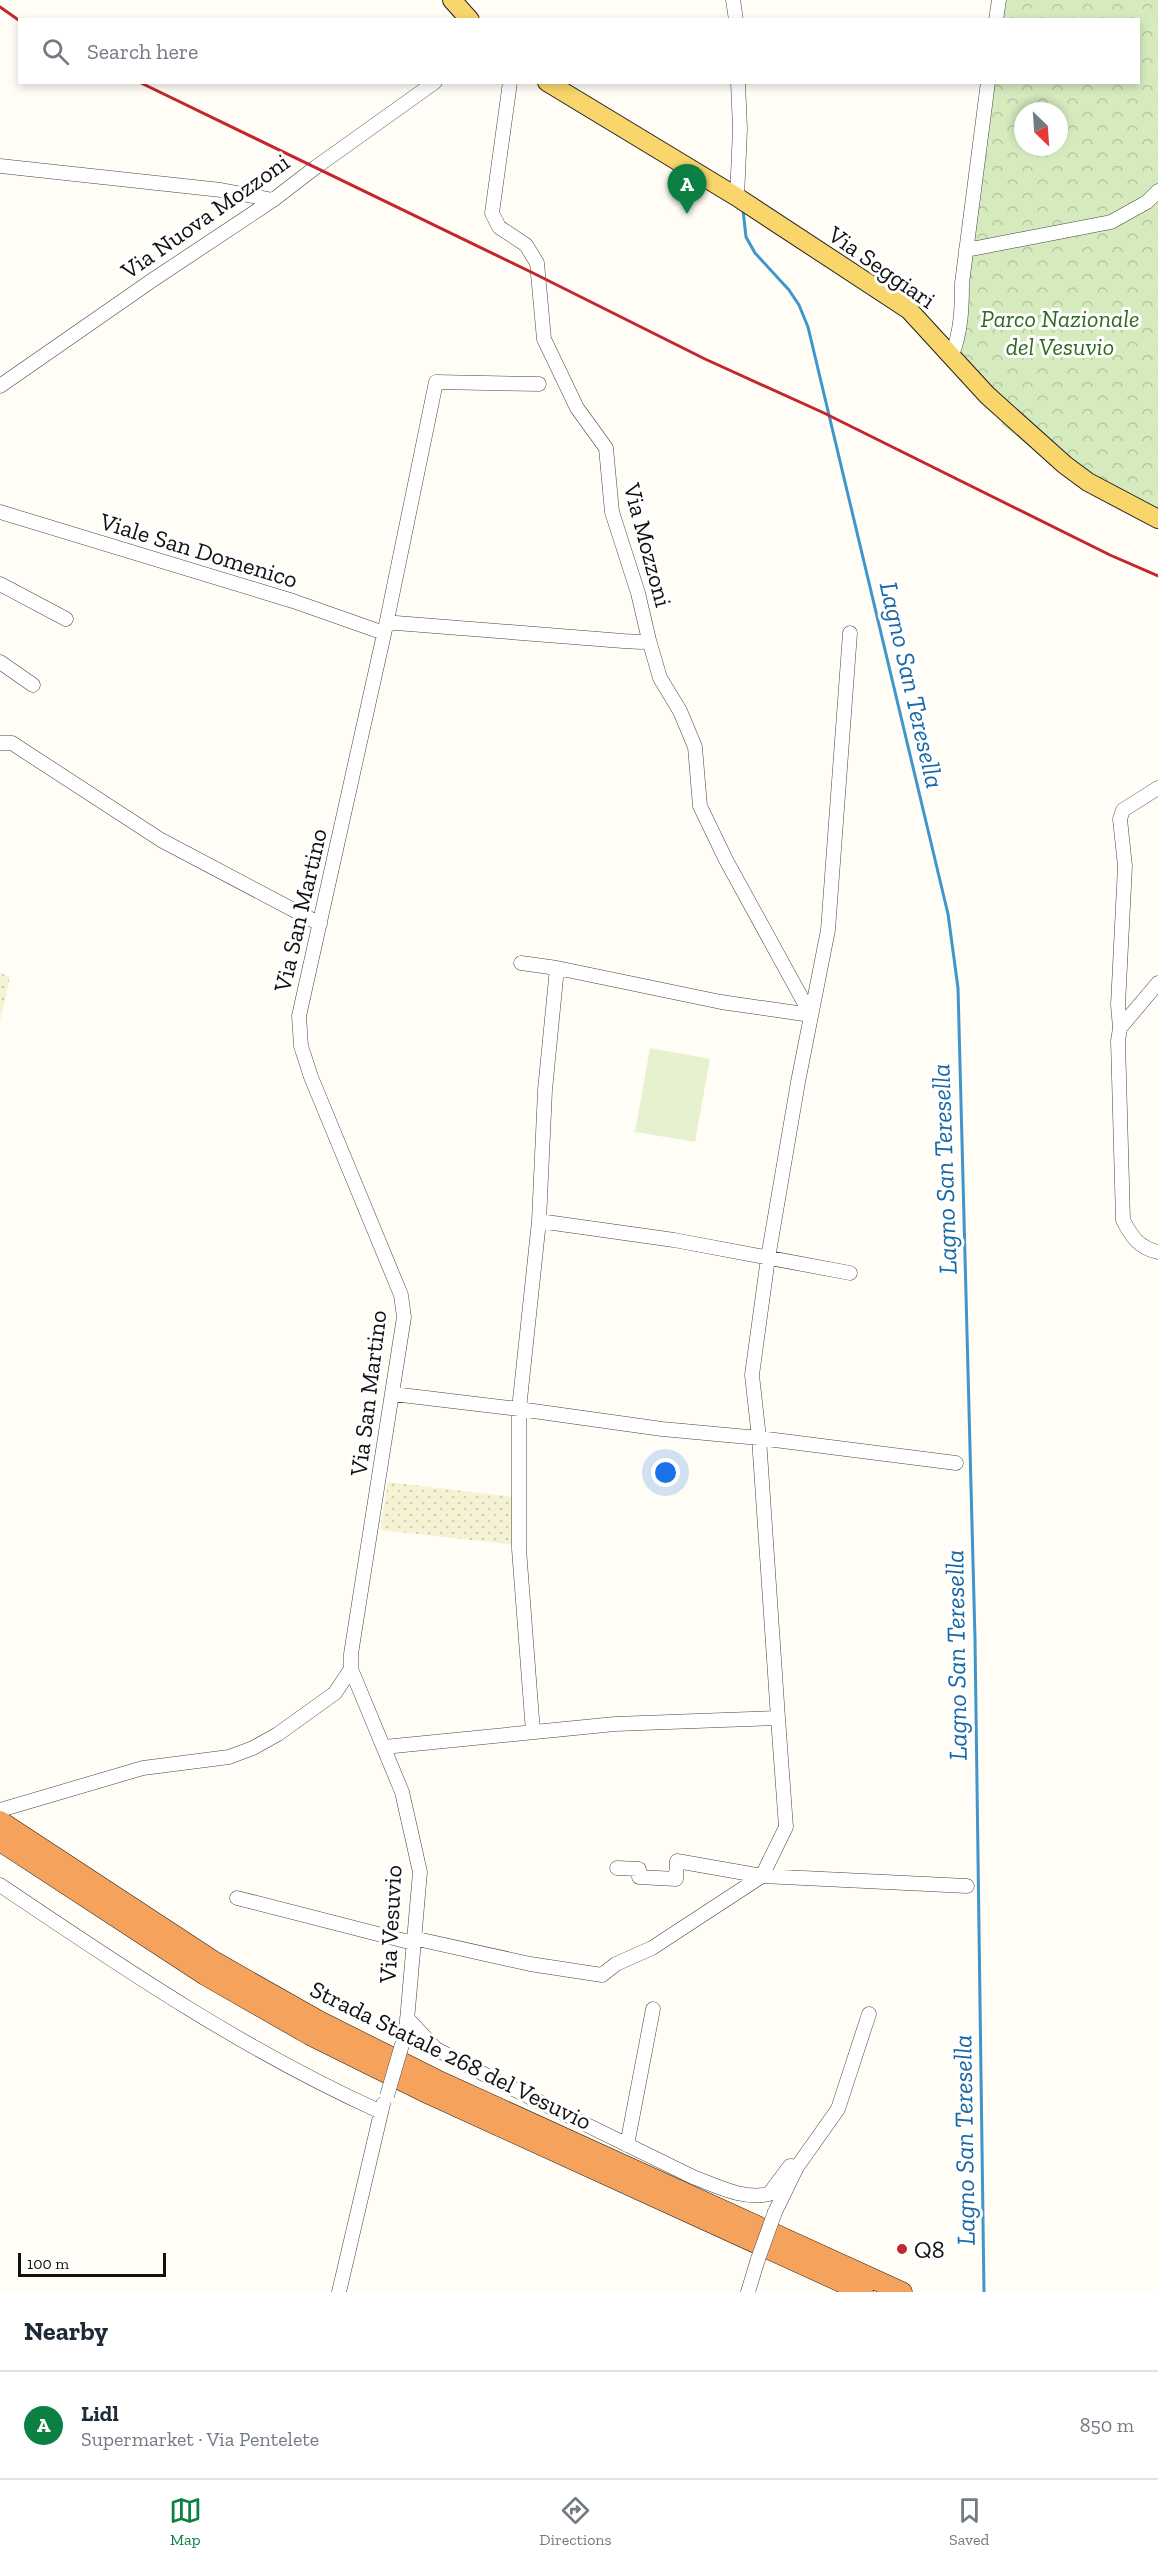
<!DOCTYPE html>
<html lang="en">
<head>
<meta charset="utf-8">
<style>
  :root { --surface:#fff; --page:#f2f2f3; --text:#1f2937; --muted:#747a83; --line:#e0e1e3; --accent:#0b8043 }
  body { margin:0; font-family:"Zilla Slab",serif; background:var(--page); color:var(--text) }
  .compass { position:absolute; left:1014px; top:102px; width:54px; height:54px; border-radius:50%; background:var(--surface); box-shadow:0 3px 9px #0003; rotate:155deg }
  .scale { position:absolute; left:18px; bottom:15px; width:148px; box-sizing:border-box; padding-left:6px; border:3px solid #111; border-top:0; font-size:16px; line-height:21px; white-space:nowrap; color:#111; -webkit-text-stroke:4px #fff; paint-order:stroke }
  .you { position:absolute; left:666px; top:1473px; width:21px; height:21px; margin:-15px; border:4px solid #fff; border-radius:50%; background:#1a73e8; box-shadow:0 0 0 9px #1a73e833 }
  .badge { display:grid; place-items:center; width:39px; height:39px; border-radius:50%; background:var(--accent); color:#fff; font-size:20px; font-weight:700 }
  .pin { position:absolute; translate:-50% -50px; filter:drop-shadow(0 2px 3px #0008) }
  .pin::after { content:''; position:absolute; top:32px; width:21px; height:18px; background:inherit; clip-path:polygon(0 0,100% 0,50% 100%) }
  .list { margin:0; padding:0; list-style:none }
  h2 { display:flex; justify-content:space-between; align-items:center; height:78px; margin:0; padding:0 24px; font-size:26px }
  h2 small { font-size:20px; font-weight:400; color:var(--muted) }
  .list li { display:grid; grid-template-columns:39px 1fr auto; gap:18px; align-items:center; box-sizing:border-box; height:108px; padding:0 24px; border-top:2px solid var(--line) }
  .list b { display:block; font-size:22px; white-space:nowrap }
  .list p { margin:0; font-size:20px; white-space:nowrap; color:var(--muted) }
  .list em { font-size:20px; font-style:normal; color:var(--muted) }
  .icon { flex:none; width:33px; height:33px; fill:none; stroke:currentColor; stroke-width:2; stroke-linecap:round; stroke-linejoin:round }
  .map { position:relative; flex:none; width:1158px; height:2292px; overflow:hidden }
  .search { position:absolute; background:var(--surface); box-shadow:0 3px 9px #0003; left:18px; right:18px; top:18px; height:66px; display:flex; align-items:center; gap:15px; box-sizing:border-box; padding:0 21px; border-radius:0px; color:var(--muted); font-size:22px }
  .sheet { height:186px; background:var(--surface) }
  nav { display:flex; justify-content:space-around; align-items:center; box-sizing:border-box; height:84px; border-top:2px solid var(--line); background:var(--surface); font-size:16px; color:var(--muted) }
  nav a { display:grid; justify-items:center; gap:3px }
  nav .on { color:var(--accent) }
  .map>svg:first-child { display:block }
  .farmland { fill:url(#farmland-dots) }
  .park { fill:url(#park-crowns); fill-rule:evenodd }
  .pitch { fill:#e6f2cf }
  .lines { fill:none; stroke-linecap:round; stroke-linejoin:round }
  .stream { stroke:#3f96cf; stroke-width:3 }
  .minor-casing { stroke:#444; stroke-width:15 }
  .major-casing { stroke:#222; stroke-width:20 }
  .highway-casing { stroke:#222; stroke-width:21 }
  .minor { stroke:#fff; stroke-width:14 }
  .major { stroke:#f9d66b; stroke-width:18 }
  .highway { stroke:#f5a25d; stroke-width:20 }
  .rail { stroke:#c4262e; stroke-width:3 }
  .minor-bridge-casing { stroke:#444; stroke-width:15; stroke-linecap:butt }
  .minor-bridge { stroke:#fff; stroke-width:14 }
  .poi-dot { fill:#c4262e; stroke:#fff; stroke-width:2 }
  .labels { text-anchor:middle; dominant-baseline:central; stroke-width:6; stroke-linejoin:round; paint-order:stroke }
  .street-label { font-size:24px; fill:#111; stroke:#fff }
  .park-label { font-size:24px; font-style:italic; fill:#2f6b1f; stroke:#fff }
  .poi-label { font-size:24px; fill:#111; stroke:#fff; text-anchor:start }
  .water-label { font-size:26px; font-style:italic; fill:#1768a6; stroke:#fff }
</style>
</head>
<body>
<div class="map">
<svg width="1158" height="2292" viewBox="0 0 1158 2292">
  <defs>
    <pattern id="farmland-dots" width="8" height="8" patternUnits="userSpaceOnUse" patternTransform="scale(1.5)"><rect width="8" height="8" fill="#f6f3d4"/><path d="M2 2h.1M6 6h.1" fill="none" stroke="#d2cfb5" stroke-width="1.8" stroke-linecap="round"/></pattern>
    <pattern id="park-crowns" width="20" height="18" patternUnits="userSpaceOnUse" patternTransform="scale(1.5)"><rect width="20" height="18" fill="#d5ebbd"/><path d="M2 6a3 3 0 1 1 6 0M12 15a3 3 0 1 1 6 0" fill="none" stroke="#b6c8a1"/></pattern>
  </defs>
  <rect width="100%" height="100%" fill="#fffdf5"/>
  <!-- farmland -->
  <path class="farmland" d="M 0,973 L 10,977 L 0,1021 Z
    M 388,1482 L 515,1497 L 516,1545 L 380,1530 Z"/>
  <!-- park -->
  <path class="park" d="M 998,0 L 1158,0 L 1158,525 L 1080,486 L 1001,424 L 1003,418 L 953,372 L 987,83 L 1138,82 L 1138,20 L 995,19 ZM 1023,111 L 1059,111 L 1059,147 L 1023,147 Z"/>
  <!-- pitch -->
  <path class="pitch" d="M 650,1048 L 710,1059 L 695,1142 L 635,1132 Z"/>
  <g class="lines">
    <!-- stream -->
    <path class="stream" d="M 743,210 L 746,237 L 755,253 L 789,290 L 799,305 L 808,327 L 948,914 L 958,988 L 975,1639 L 984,2292"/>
    <defs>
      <path id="minor" d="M 733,0 L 736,20
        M 996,20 L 999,0
        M 0,166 L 221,190 L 273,200
        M 737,197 L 740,129 L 738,82
        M 966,250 L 1111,222 L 1147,202 L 1158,191
        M 952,355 C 961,332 962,308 962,283 L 988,82
        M 0,386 L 154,279 L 273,200 L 316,167 L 435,82
        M 0,512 L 293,601 L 384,633
        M 0,584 L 66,619
        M 386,625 L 436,382 L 539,384
        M 649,640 L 660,678 L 680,711 L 695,747 L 700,806 L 726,860 L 811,1015
        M 0,662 L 33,685
        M 0,743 L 12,743 L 18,747 L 161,840 L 320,924
        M 521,963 L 557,968 L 721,1002 L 811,1015
        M 1158,983 L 1120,1028 L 1118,1041 L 1123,1220 C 1131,1236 1139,1248 1158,1252
        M 1120,1028 L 1118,1005 L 1125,866 L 1120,819 L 1123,810 L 1158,788
        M 539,1221 L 674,1240 L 850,1273
        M 393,1394 L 519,1409 L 662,1429 L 759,1438 L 956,1463
        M 351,1669 L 402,1792 L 420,1872 L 406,2032 L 401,2048
        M 778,1718 L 759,1438 L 752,1375 L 768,1258 L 798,1082 L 828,930 L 850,633
        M 533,1732 L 519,1549 L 519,1409 L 539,1221 L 545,1090 L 557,968
        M 384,1747 L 615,1724 L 778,1718 L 786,1827 L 762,1876 L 652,1948 L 616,1964 L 602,1975 L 530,1964 L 413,1938
        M 0,1810 L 143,1768 L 229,1757 L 253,1748 L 278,1734 L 335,1693 L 351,1669 L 351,1654 L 404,1317 L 401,1295 L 311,1077 L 301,1046 L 299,1016 L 386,625 L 396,623 L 623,641 L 641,642 L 649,640 L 638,593 L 612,512 L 606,448 L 577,408 L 544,339 L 537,263 L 526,245 L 499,227 L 492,213 L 510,82
        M 617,1868 L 639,1869 L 639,1877 L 676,1879 L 677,1861 L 762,1876 L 967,1886
        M 0,1885 C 123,1968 244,2050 379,2111
        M 237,1898 L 413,1943
        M 407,2018 L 436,2049 L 495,2080 L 693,2177 C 717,2186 743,2200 769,2194 L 790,2166 L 797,2167
        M 627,2145 L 653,2009
        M 775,2212 L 797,2167 L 838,2109 L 869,2014
        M 339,2292 L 383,2104
        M 748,2292 L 758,2259"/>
      <path id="major" d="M 452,0 L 470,20
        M 547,82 L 737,197 L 909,310 L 987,395 L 1065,465 L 1088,482 L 1158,519"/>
      <path id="highway" d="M 0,1821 L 215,1962 L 319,2021 L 437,2080 L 902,2292
        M 0,1841 L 205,1975 L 310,2035 L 429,2094 L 863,2292"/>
    </defs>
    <!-- minor casing -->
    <use href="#minor" class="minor-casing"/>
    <!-- major casing -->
    <use href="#major" class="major-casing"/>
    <!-- highway casing -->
    <use href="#highway" class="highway-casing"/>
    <!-- minor -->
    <use href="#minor" class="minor"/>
    <!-- major -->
    <use href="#major" class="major"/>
    <!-- highway -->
    <use href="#highway" class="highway"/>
    <!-- rail -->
    <path class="rail" d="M 0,7 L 20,21
      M 139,82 L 533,273 L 705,359 L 824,413 L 1110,555 L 1158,576"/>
    <defs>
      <path id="minor-bridge" d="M 387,2096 L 401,2048
        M 758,2259 L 775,2212"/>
    </defs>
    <!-- minor-bridge casing -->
    <use href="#minor-bridge" class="minor-bridge-casing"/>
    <!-- minor-bridge -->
    <use href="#minor-bridge" class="minor-bridge"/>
  </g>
  <!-- markers -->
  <circle class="poi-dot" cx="902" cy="2249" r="6"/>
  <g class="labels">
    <!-- street labels -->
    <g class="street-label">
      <text transform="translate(205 216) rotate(-35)">Via Nuova Mozzoni</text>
      <text transform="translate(882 267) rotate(35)">Via Seggiari</text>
      <text transform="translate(648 545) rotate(75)">Via Mozzoni</text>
      <text transform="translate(199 550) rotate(17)">Viale San Domenico</text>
      <text transform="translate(300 910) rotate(-77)">Via San Martino</text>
      <text transform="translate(368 1393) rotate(-83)">Via San Martino</text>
      <text transform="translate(390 1924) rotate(-87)">Via Vesuvio</text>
      <text transform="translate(451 2055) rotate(26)">Strada Statale 268 del Vesuvio</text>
    </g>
    <!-- park labels -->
    <g class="park-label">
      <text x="1060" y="318">Parco Nazionale<tspan x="1060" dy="28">del Vesuvio</tspan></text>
    </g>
    <!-- poi labels -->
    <g class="poi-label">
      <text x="914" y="2249">Q8</text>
    </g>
    <!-- water labels -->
    <g class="water-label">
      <text transform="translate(912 685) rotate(77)">Lagno San Teresella</text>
      <text transform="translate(944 1169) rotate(-92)">Lagno San Teresella</text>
      <text transform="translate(956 1655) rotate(-91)">Lagno San Teresella</text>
      <text transform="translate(964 2140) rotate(-91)">Lagno San Teresella</text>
    </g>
  </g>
</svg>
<svg class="compass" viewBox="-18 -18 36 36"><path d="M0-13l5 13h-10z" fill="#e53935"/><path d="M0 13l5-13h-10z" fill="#747a83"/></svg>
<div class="scale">100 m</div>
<div class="you"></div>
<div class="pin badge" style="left:687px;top:214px">A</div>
<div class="search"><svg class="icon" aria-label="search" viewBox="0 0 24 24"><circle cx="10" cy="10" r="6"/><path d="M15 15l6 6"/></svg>Search here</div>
</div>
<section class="sheet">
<h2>Nearby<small></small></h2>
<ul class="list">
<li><span class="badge">A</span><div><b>Lidl</b><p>Supermarket · Via Pentelete</p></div><em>850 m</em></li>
</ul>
</section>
<nav>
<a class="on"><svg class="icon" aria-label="map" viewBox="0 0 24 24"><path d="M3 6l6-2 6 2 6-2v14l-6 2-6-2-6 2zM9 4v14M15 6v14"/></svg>Map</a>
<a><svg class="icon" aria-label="directions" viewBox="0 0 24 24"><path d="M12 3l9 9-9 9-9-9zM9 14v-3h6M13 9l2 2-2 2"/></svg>Directions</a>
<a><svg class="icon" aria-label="saved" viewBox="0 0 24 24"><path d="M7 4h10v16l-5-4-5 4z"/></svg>Saved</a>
</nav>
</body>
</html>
